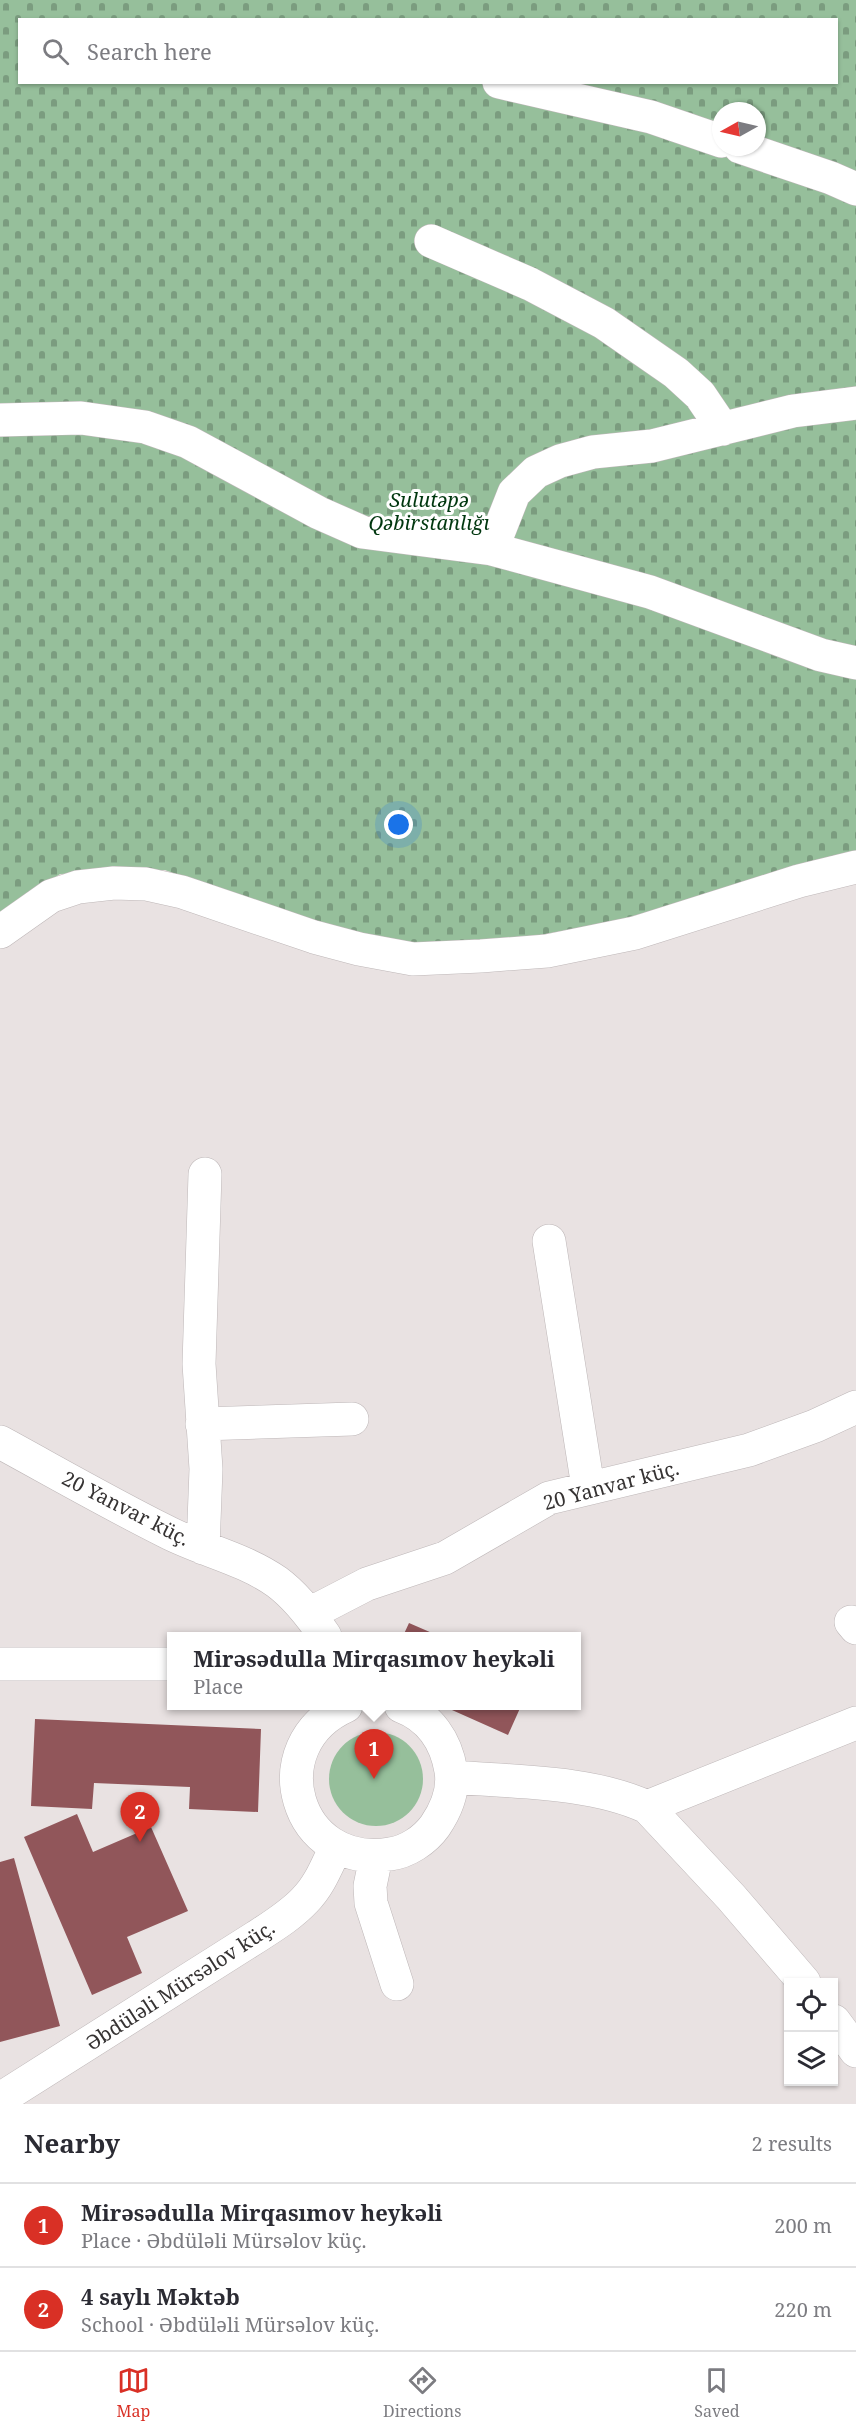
<!DOCTYPE html>
<html lang="en">
<head>
<meta charset="utf-8">
<style>
  :root { --surface:#fff; --page:#f7f7f7; --text:#2b2b33; --muted:#7c7c81; --line:#e1e1e2; --accent:#d93025 }
  body { margin:0; font-family:"Noto Serif",serif; background:var(--page); color:var(--text) }
  .controls { position:absolute; right:18px; bottom:18px; display:grid; overflow:hidden; border-radius:0px; box-shadow:0 2px 4px #0004 }
  .controls button { width:54px; height:54px; display:grid; place-items:center; padding:0; border:0; border-bottom:2px solid var(--line); background:var(--surface); color:var(--text); font:30px sans-serif }
  .compass { position:absolute; left:712px; top:102px; width:54px; height:54px; border-radius:50%; background:var(--surface); box-shadow:0 2px 4px #0004; rotate:262deg }
  .you { position:absolute; left:399px; top:825px; width:21px; height:21px; margin:-15px; border:4px solid #fff; border-radius:50%; background:#1a73e8; box-shadow:0 0 0 9px #1a73e833 }
  .badge { display:grid; place-items:center; width:39px; height:39px; border-radius:50%; background:var(--accent); color:#fff; font-size:20px; font-weight:700 }
  .pin { position:absolute; translate:-50% -50px; filter:drop-shadow(0 2px 3px #0008) }
  .pin::after { content:''; position:absolute; top:32px; width:21px; height:18px; background:inherit; clip-path:polygon(0 0,100% 0,50% 100%) }
  .popup { position:absolute; left:167px; top:1632px; width:414px; height:78px; box-sizing:border-box; display:grid; place-content:center; border-radius:0px; background:var(--surface); filter:drop-shadow(0 2px 4px #0005); font-size:20px; white-space:nowrap; color:var(--muted) }
  .popup b { font-size:22px; color:var(--text) }
  .popup::after { content:''; position:absolute; left:50%; top:100%; margin-left:-12px; border:12px solid transparent; border-top-color:var(--surface) }
  .list { margin:0; padding:0; list-style:none }
  h2 { display:flex; justify-content:space-between; align-items:center; height:78px; margin:0; padding:0 24px; font-size:26px }
  h2 small { font-size:20px; font-weight:400; color:var(--muted) }
  .list li { display:grid; grid-template-columns:39px 1fr auto; gap:18px; align-items:center; box-sizing:border-box; height:84px; padding:0 24px; border-top:2px solid var(--line) }
  .list b { display:block; font-size:22px; white-space:nowrap }
  .list p { margin:0; font-size:20px; white-space:nowrap; color:var(--muted) }
  .list em { font-size:20px; font-style:normal; color:var(--muted) }
  .icon { flex:none; width:33px; height:33px; fill:none; stroke:currentColor; stroke-width:2; stroke-linecap:round; stroke-linejoin:round }
  .map { position:relative; flex:none; width:856px; height:2104px; overflow:hidden }
  .search { position:absolute; background:var(--surface); box-shadow:0 2px 4px #0004; left:18px; right:18px; top:18px; height:66px; display:flex; align-items:center; gap:15px; box-sizing:border-box; padding:0 21px; border-radius:0px; color:var(--muted); font-size:22px }
  .sheet { height:246px; background:var(--surface) }
  nav { display:flex; justify-content:space-around; align-items:center; box-sizing:border-box; height:84px; border-top:2px solid var(--line); background:var(--surface); font-size:16px; color:var(--muted) }
  nav a { display:grid; justify-items:center; gap:3px }
  nav .on { color:var(--accent) }
  .map>svg:first-child { display:block }
  .green { fill:#96bf9b }
  .cemetery { fill:url(#cemetery-stones); fill-rule:evenodd }
  .building { fill:#91565a }
  .lines { fill:none; stroke-linecap:round; stroke-linejoin:round }
  .minor-casing { stroke:#beb7b8; stroke-width:34 }
  .minor { stroke:#fff; stroke-width:33 }
  .labels { text-anchor:middle; dominant-baseline:central; stroke-width:6; stroke-linejoin:round; paint-order:stroke }
  .park-label { font-size:20px; font-style:italic; fill:#00370f; stroke:#fff }
  .street-label { font-size:20px; fill:#363333; stroke:#fff }
</style>
</head>
<body>
<div class="map">
<svg width="856" height="2104" viewBox="0 0 856 2104">
  <defs>
    <pattern id="cemetery-stones" width="16" height="16" patternUnits="userSpaceOnUse" patternTransform="scale(1.5)"><rect width="16" height="16" fill="#96bf9b"/><path d="M2 7V4a2 2 0 0 1 4 0v3zM10 15v-3a2 2 0 0 1 4 0v3z" fill="#7b9c7f"/></pattern>
  </defs>
  <rect width="100%" height="100%" fill="#e9e2e2"/>
  <!-- green -->
  <path class="green" d="M329 1779a47 47 0 1 1 94 0a47 47 0 1 1-94 0Z"/>
  <!-- cemetery -->
  <path class="cemetery" d="M 0,0 L 856,0 L 856,854 L 608,923 L 517,939 L 387,945 L 326,930 L 165,870 L 60,874 L 0,914 ZM 20,20 L 836,20 L 836,82 L 20,82 ZM 721,111 L 757,111 L 757,147 L 721,147 Z"/>
  <!-- building -->
  <path class="building" d="M 409,1623 L 439,1636 L 403,1636 Z
    M 443,1706 L 521,1706 L 508,1735 Z
    M 35,1719 L 261,1729 L 258,1812 L 189,1809 L 190,1787 L 94,1783 L 92,1809 L 31,1806 Z
    M 77,1814 L 93,1852 L 151,1827 L 188,1911 L 127,1937 L 142,1973 L 92,1995 L 24,1837 Z
    M 14,1858 L 60,2026 L 0,2042 L 0,1862 Z"/>
  <g class="lines">
    <defs>
      <path id="minor" d="M 499,82 L 651,117 L 721,141
        M 740,147 L 831,178 L 856,189
        M 431,241 L 530,284 L 604,323 L 676,373 L 700,395 L 723,429
        M 0,420 L 81,418 L 145,427 L 188,442 L 319,513 L 362,532 L 492,549 L 650,592 L 821,655 L 856,663
        M 492,549 L 514,493 L 536,472 L 560,461 L 593,452 L 652,446 L 793,411 L 856,403
        M 0,932 L 51,896 L 78,887 L 114,883 L 146,884 L 182,892 L 314,937 L 359,949 L 413,959 L 481,956 L 547,951 L 635,933 L 799,881 L 856,867
        M 549,1241 L 588,1487
        M 202,1424 L 352,1419
        M 0,1442 C 55,1472 109,1503 165,1531 C 201,1550 243,1558 277,1582 C 296,1596 312,1617 325,1636
        M 203,1548 L 206,1469 L 199,1364 L 205,1174
        M 309,1614 L 367,1584 L 445,1558 L 549,1498 L 749,1450 L 815,1426 L 856,1407
        M 851,1622 L 856,1628
        M 0,1664 L 172,1664
        M 346,1706 C 259,1745 295,1870 390,1854 C 407,1852 425,1840 435,1826 C 446,1810 454,1790 451,1771 C 446,1741 430,1717 401,1706
        M 452,1777 C 513,1782 591,1781 647,1807 L 731,1897 L 804,1982
        M 647,1807 L 856,1723
        M 376,1857 L 370,1886 L 371,1903 L 397,1984
        M 834,2021 L 856,2051
        M 0,2099 L 256,1937 C 273,1926 291,1915 305,1900 C 320,1885 327,1865 336,1847"/>
    </defs>
    <!-- minor casing -->
    <use href="#minor" class="minor-casing"/>
    <!-- minor -->
    <use href="#minor" class="minor"/>
  </g>
  <g class="labels">
    <!-- park labels -->
    <g class="park-label">
      <text x="429" y="499">Sulutəpə<tspan x="429" dy="23">Qəbirstanlığı</tspan></text>
    </g>
    <!-- street labels -->
    <g class="street-label">
      <text transform="translate(611 1485) rotate(-15)">20 Yanvar küç.</text>
      <text transform="translate(126 1508) rotate(27)">20 Yanvar küç.</text>
      <text transform="translate(180 1985) rotate(-33)">Əbdüləli Mürsəlov küç.</text>
    </g>
  </g>
</svg>
<div class="controls">
<button><svg class="icon" aria-label="locate" viewBox="0 0 24 24"><circle cx="12" cy="12" r="6"/><path d="M12 2v4M12 18v4M2 12h4M18 12h4"/></svg></button>
<button><svg class="icon" aria-label="layers" viewBox="0 0 24 24"><path d="M12 4l9 5-9 5-9-5zM3 14l9 5 9-5"/></svg></button>
</div>
<svg class="compass" viewBox="-18 -18 36 36"><path d="M0-13l5 13h-10z" fill="#e53935"/><path d="M0 13l5-13h-10z" fill="#7c7c81"/></svg>
<div class="you"></div>
<div class="pin badge" style="left:374px;top:1779px">1</div>
<div class="popup"><b>Mirəsədulla Mirqasımov heykəli</b>Place</div>
<div class="pin badge" style="left:140px;top:1842px">2</div>
<div class="search"><svg class="icon" aria-label="search" viewBox="0 0 24 24"><circle cx="10" cy="10" r="6"/><path d="M15 15l6 6"/></svg>Search here</div>
</div>
<section class="sheet">
<h2>Nearby<small>2 results</small></h2>
<ul class="list">
<li><span class="badge">1</span><div><b>Mirəsədulla Mirqasımov heykəli</b><p>Place · Əbdüləli Mürsəlov küç.</p></div><em>200 m</em></li>
<li><span class="badge">2</span><div><b>4 saylı Məktəb</b><p>School · Əbdüləli Mürsəlov küç.</p></div><em>220 m</em></li>
</ul>
</section>
<nav>
<a class="on"><svg class="icon" aria-label="map" viewBox="0 0 24 24"><path d="M3 6l6-2 6 2 6-2v14l-6 2-6-2-6 2zM9 4v14M15 6v14"/></svg>Map</a>
<a><svg class="icon" aria-label="directions" viewBox="0 0 24 24"><path d="M12 3l9 9-9 9-9-9zM9 14v-3h6M13 9l2 2-2 2"/></svg>Directions</a>
<a><svg class="icon" aria-label="saved" viewBox="0 0 24 24"><path d="M7 4h10v16l-5-4-5 4z"/></svg>Saved</a>
</nav>
</body>
</html>
